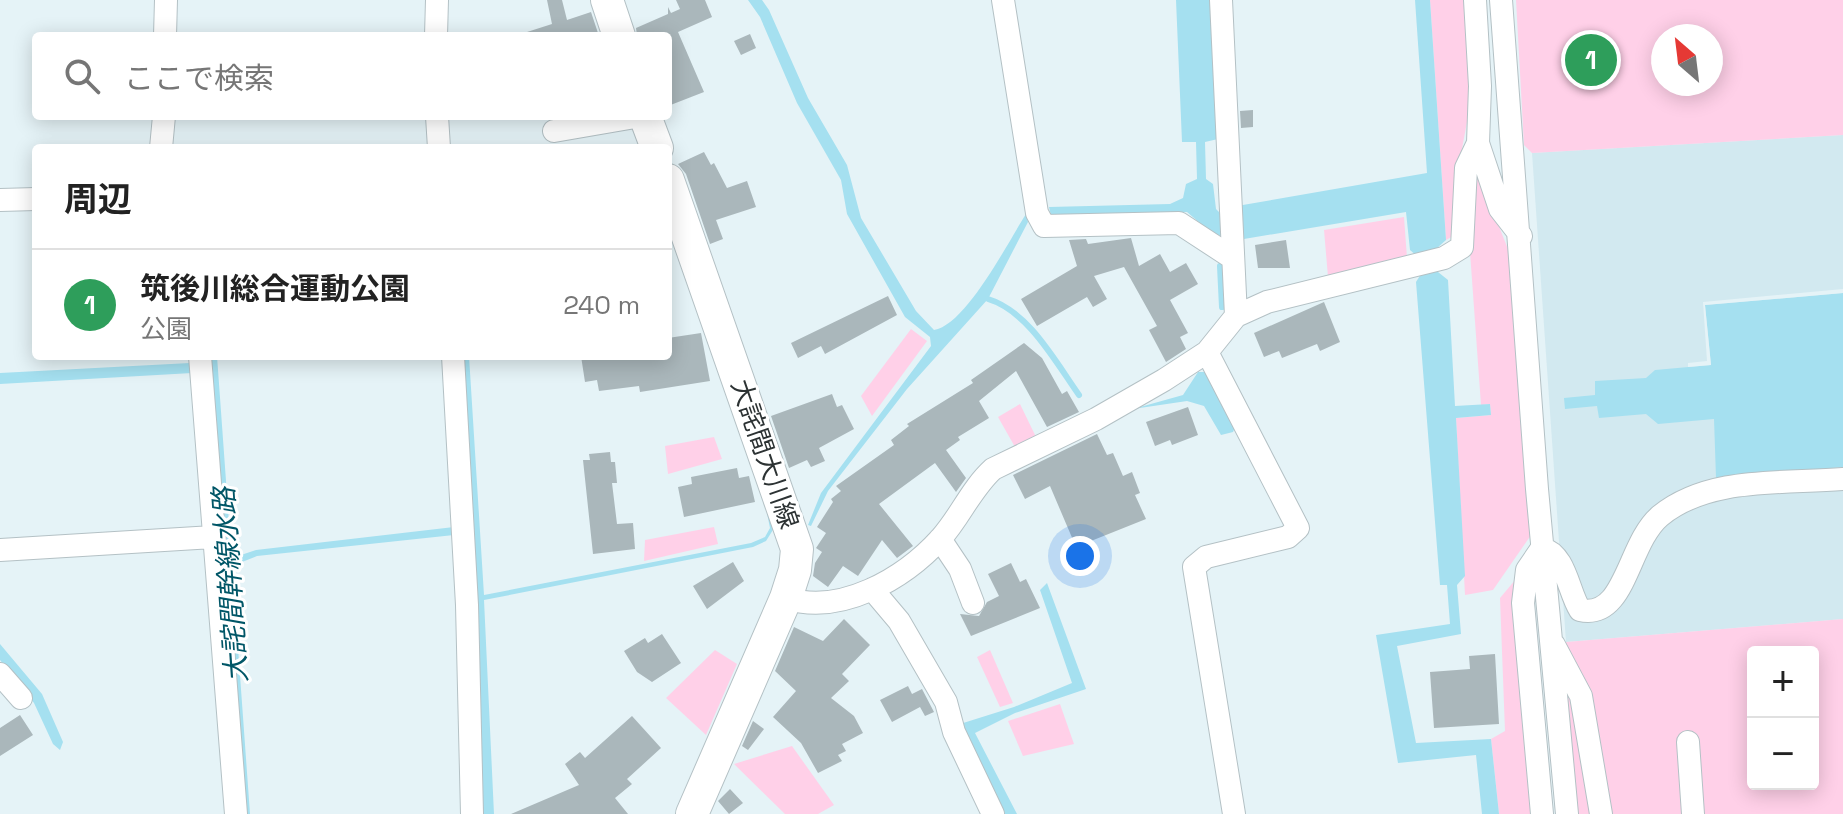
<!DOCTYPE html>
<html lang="ja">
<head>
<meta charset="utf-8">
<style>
	body { margin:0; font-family:"Space Grotesk","Noto Sans JP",sans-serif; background:#f2f2f2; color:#222 }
	.controls { position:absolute; right:24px; bottom:24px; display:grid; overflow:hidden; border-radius:8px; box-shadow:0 4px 20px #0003 }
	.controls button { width:72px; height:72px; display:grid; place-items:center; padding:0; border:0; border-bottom:2px solid #e0e0e0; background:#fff; color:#222; font:40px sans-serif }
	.compass { position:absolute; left:1651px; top:24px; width:72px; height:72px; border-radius:50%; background:#fff; box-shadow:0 4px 20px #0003; rotate:332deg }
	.you { position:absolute; left:1080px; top:556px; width:28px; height:28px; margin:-20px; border:6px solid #fff; border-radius:50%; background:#1a73e8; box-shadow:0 0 0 12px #1a73e833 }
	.badge { display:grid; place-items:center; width:52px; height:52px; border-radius:50%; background:#ea580c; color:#fff; font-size:26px; font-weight:700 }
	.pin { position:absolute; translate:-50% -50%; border:4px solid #fff; box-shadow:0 2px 8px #0006 }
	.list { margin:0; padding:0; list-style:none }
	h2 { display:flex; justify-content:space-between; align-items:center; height:104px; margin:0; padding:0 32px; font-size:34px }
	h2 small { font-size:26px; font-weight:400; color:#767676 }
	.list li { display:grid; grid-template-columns:52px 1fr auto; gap:24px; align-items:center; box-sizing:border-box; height:112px; padding:0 32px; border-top:2px solid #e0e0e0 }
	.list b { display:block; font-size:30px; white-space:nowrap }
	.list p { margin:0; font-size:26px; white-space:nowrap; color:#767676 }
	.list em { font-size:26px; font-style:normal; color:#767676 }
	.icon { flex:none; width:44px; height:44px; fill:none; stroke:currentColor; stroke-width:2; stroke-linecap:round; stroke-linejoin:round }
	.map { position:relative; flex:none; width:1843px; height:814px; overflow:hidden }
	.search { position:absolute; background:#fff; box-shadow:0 4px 20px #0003; left:32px; top:32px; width:640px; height:88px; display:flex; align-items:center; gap:20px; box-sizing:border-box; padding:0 28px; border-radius:8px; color:#767676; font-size:30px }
	.panel { position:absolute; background:#fff; box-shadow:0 4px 20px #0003; left:32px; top:144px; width:640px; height:216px; border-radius:8px }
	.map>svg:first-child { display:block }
	.built { fill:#d2e9f0 }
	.green { fill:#ffd0e8; fill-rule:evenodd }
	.water { fill:#a5e0f0 }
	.pier { fill:#e5f3f7 }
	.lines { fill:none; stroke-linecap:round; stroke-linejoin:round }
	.stream { stroke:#a5e0f0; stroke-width:6 }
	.building { fill:#aab7bb }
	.street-casing { stroke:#b4c1c5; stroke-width:24 }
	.secondary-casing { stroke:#b4c1c5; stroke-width:34 }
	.street { stroke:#fff; stroke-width:22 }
	.secondary { stroke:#fff; stroke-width:32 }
	.labels { text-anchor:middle; stroke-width:6; stroke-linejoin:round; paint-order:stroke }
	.street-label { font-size:26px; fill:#2c3233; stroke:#fff }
	.water-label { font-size:28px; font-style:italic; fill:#005667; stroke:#fff }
</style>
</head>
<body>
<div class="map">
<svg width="1843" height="814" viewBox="0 0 1843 814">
	<rect width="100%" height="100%" fill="#e5f3f7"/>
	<!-- built -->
	<path class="built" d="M1843,135V619L1566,642L1532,153Z"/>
	<!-- green -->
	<path class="green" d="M1430,0H1468L1473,90L1458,170L1457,234L1446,240Z
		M1516,0H1843V135L1532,153L1524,145ZM1663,36H1711V84H1663Z
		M1476,169L1512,259L1531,535L1493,590L1465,595L1456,418L1491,415L1490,404L1481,405L1470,252Z
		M1404,217L1407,258L1328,277L1324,230Z
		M911,329L927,341L872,416L861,396Z
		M1020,404L1036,437L1015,447L998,417Z
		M714,437L722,459L668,474L665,446Z
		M714,527L718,544L644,561L645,540Z
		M1516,579L1512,604L1531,814H1499L1491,739L1505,731L1500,598Z
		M1843,619V814H1578L1568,712L1566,642ZM1753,652H1813V784H1753Z
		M715,650L737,664L706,735L666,698Z
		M990,650L1013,703L1000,707L977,657Z
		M1060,704L1074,744L1023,756L1008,721Z
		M792,746L834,805L818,814H785L734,764Z"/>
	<!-- water -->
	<path class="water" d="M748,0H762L769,10L808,98L847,165L861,218L916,311L934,330C966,325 1008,242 1026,214L1028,222L988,299L907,389L828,491L811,526L808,525L821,493L931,346L930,337L905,317L847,214L841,180L797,103L760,17Z
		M1176,0H1213L1218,139L1205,142L1206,179L1213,184L1216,209L1221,214L1237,206L1427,173L1415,0H1430L1446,240L1436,249L1438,272L1448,280L1455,406L1490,404L1491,415L1456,418L1465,576L1457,585L1461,634L1397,646L1416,743L1491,739L1499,814H1482L1476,755L1398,763L1376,635L1450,624L1447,585H1440L1416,282L1421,274L1418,257L1410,250L1406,212L1238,240V233L1215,236L1187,212L1051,216L1049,207L1170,204L1183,198L1186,184L1197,179L1196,142H1182Z
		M1843,293V467L1716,478L1714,419L1658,424L1646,414L1599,418L1597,406L1565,409L1564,398L1595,395V381L1646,378L1655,370L1711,365L1705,305Z
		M210,356H217L250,814H242Z
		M462,356H469L484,595L751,543L765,537L770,528L767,513H771L776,525L766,541L753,547L484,600L494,814H480Z
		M190,363L192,373L0,384V373Z
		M1198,372H1210L1237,423L1233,432L1221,435L1204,406L1187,401L1133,409L1183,395Z
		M454,527V535L257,556L232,566V558L256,550Z
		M1047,583L1086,689L1015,713L975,733L1017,814H1005L960,724L1014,707L1072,683L1040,590Z
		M0,644L42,694L63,742L60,750L53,744L34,703L0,660Z"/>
	<!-- pier -->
	<path class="pier" d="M1843,289V293L1705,305L1711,365L1688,367V363L1707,361L1703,302Z"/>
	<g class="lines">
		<!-- stream -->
		<path class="stream" d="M1220,266L1222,307
			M988,299C1028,311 1055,361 1079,395"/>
	</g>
	<!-- building -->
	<path class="building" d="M547,0H562L567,20L591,12L599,36H528L527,32L552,24Z
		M676,0H705L712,17L678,32L704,92L668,106V36H637L636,28L668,14V7L671,13L680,9Z
		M750,34L756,48L741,55L734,41Z
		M1253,110V127L1241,128L1240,111Z
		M704,152L711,165L714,163L727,188L747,181L756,207L716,220L723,239L710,244L686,174L678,164Z
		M1131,238L1139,266L1160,254L1170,272L1186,263L1198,284L1170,300L1188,333L1180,337L1186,349L1166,362L1149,330L1157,326L1124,267L1094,276L1107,299L1093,307L1087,297L1037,326L1021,299L1077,266L1069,240L1086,239L1088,244Z
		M1286,240L1290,268H1258L1255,245Z
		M888,296L897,315L825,354L821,346L798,358L791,343Z
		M1324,302L1340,342L1320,351L1317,344L1282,358L1279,351L1264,357L1254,333Z
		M701,333L710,381L640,392L639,386L599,391L597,380L585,382L581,356H668V338Z
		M1024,343L1042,358L1062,394L1067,391L1079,412L1047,427L1016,371L979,401L989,418L958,437L960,440L946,450L966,478L956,492L935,463L879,504L913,546L897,558L882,540L858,576L843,566L828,587L813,576L815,563L822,552L816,548L826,533L817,527L833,502L831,499L841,491L836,486L894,445L891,440L909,426L907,424L973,383L971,380Z
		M832,394L837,407L842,405L854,429L819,448L825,461L811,467L807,460L789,468L771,416Z
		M1188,407L1198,435L1172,445L1170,440L1155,446L1146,422Z
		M1097,434L1107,455L1113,453L1123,476L1132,472L1140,493L1135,495L1146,519L1076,547L1050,486L1025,499L1013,475Z
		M610,452L611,462H615L617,483H612L617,524L633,523L635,549L593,554L583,460H590L589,454Z
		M737,468L739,478L749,476L755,502L684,517L678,487L692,484L691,477Z
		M733,562L744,581L707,609L693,586Z
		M1011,563L1020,582L1026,579L1040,608L971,636L960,614L979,616L987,602L999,596L988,574Z
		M844,619L870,645L842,674L849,681L831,698L854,716L863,733L842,744L846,751L838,755L842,761L818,773L801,743L773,717L796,691L775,671L794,627L823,641Z
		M662,634L681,663L652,682L637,672L624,651L645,638L648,643Z
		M1495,654L1499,724L1434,728L1430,672L1470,669L1469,656Z
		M908,686L912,694L922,689L934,712L925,716L920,707L892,722L880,700Z
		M20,715L33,735L0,756V728Z
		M632,716L661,748L627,779L632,784L615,798L628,814H511L579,785L565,764L580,752L585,758Z
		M753,721L764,729L748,750L742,746Z
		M730,789L743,803L729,814L718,801Z"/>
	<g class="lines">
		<defs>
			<path id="street" d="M1003,0L1037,213L1044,226L1179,223L1231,257
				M1221,0L1236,316
				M1475,0L1480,86L1478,143
				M1501,0L1537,489L1567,814
				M165,36L166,0
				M436,36L437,0
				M437,116L439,148
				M554,131L641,116
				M161,148L164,116
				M0,200L36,199
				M1207,352L1298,528L1288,537L1206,557L1194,567L1234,814
				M200,356L236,814
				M453,356L467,605L472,814
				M940,539L960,569L973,603
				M0,550L213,537
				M872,589L899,621L946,702L954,732L993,814
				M786,598C840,616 904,579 941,538C960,517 971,489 993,469L1096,419L1164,380L1207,352L1236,316L1267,302L1444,258L1462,247L1466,168L1478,143L1500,209L1521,236
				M1554,645L1581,696L1601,814
				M0,674L21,698
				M1688,742L1693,814
				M1542,814L1523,603L1527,570L1542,548C1566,555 1568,591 1580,610C1626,620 1627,544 1660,516C1709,476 1783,484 1843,479"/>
			<path id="secondary" d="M607,0L619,36
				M645,116L657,148
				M668,180L797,549L795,570L786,598L692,814"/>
		</defs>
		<!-- street casing -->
		<use href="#street" class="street-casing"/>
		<!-- secondary casing -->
		<use href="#secondary" class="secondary-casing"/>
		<!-- street -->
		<use href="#street" class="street"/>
		<!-- secondary -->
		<use href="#secondary" class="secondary"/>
	</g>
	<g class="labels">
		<!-- street labels -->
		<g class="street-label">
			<text transform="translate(765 454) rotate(71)" y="9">大詫間大川線</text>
		</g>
		<!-- water labels -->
		<g class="water-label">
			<text transform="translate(230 585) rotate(-94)" y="10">大詫間幹線水路</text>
		</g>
	</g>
</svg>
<div class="controls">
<button>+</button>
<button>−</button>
</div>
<svg class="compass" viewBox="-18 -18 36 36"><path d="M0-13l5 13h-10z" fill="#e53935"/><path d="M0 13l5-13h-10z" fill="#767676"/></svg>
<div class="you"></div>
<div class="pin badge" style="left:1591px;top:60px;background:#2e9e5b">1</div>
<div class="search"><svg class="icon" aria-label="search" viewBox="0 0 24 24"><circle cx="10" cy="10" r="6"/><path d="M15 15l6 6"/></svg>ここで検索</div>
<section class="panel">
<h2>周辺<small></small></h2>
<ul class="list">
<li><span class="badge" style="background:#2e9e5b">1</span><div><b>筑後川総合運動公園</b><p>公園</p></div><em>240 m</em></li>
</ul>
</section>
</div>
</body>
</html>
